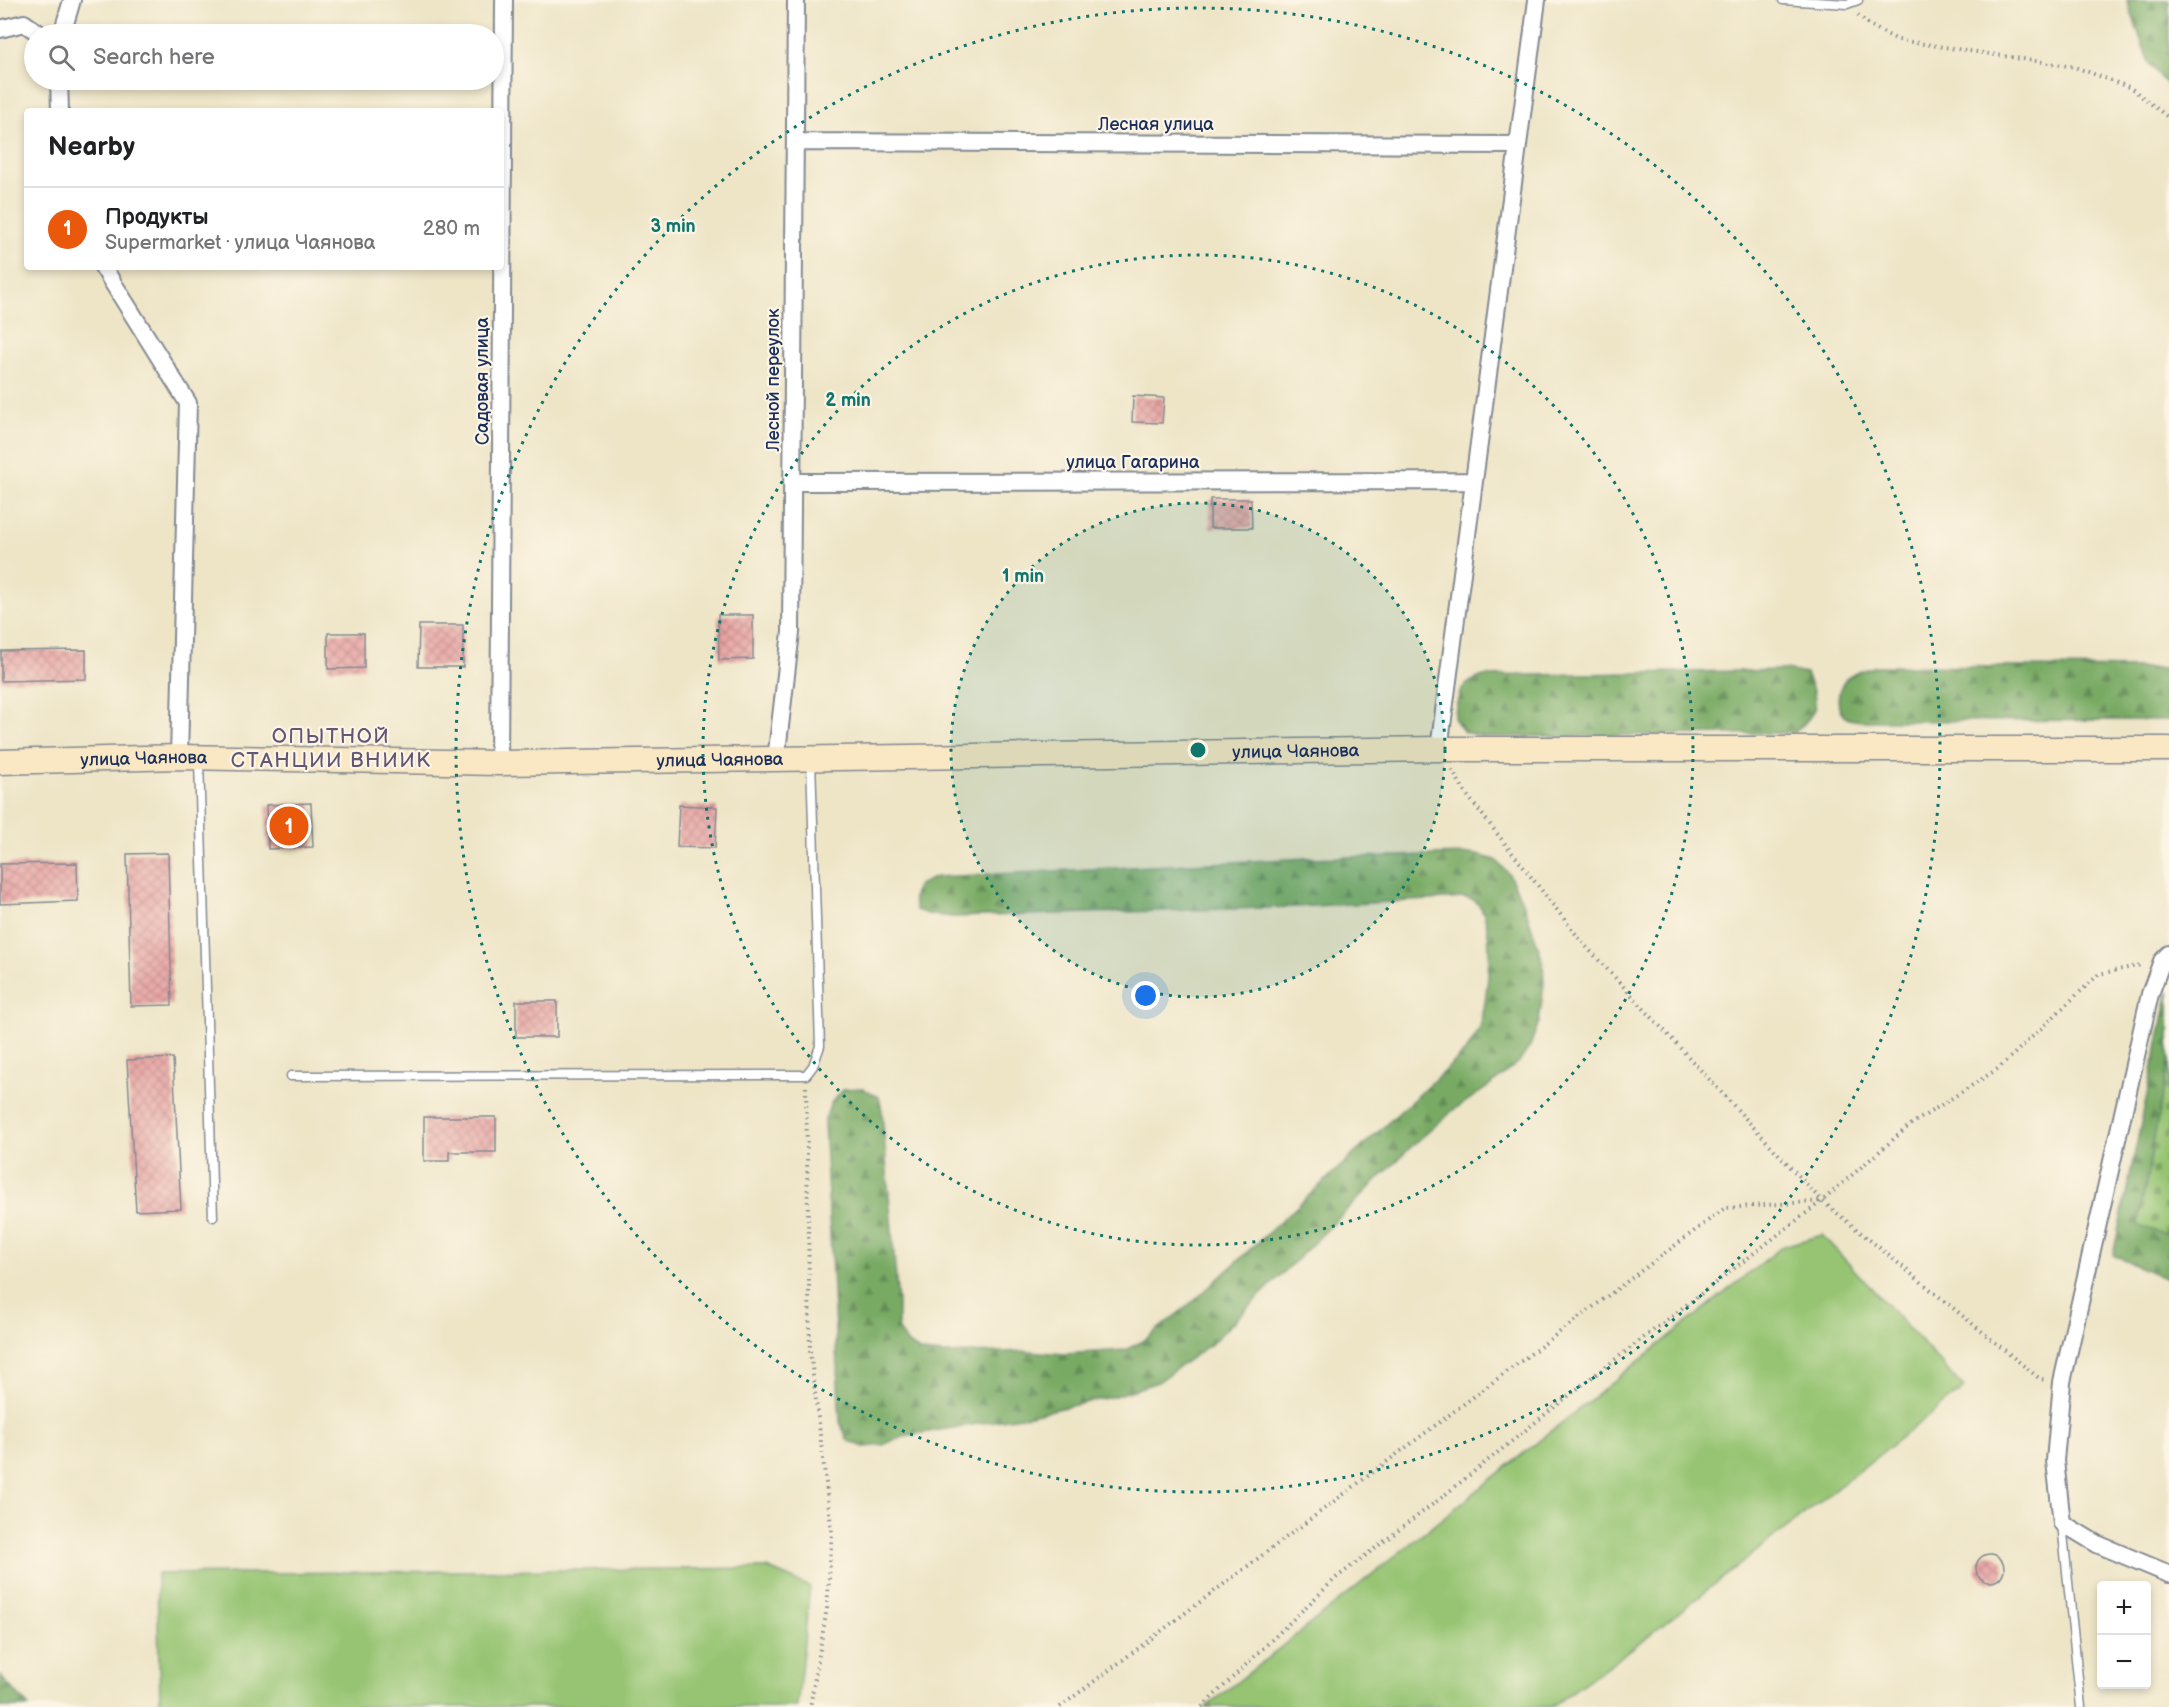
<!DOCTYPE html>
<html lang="en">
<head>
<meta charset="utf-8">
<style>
	body { margin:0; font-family:"Balsamiq Sans",sans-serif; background:#f2f2f2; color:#202124 }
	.controls { position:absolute; right:18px; bottom:18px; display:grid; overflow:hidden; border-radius:6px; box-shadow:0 3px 9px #0003 }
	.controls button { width:54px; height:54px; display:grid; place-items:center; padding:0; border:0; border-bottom:2px solid #e0e0e0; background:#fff; color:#202124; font:30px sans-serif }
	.you { position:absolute; left:1146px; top:996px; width:21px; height:21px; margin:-15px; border:4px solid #fff; border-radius:50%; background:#1a73e8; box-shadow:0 0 0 9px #1a73e833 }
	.badge { display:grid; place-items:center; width:39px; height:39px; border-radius:50%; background:#ea580c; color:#fff; font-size:20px; font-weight:700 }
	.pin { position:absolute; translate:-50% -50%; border:3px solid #fff; box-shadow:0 2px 6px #0006 }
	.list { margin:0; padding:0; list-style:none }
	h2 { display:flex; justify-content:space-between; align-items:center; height:78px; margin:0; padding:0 24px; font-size:26px }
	h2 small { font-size:20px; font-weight:400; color:#757577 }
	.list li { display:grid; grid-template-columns:39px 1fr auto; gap:18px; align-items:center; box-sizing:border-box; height:84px; padding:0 24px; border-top:2px solid #e0e0e0 }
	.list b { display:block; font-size:22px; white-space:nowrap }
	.list p { margin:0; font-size:20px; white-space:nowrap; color:#757577 }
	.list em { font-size:20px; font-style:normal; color:#757577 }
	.icon { flex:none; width:33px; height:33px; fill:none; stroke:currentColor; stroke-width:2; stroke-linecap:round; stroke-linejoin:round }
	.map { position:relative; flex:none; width:2169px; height:1707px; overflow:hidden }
	.search { position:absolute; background:#fff; box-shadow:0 3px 9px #0003; left:24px; top:24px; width:480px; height:66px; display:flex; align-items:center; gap:15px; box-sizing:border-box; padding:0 21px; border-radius:33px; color:#757577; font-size:22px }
	.panel { position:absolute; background:#fff; box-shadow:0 3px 9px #0003; left:24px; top:108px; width:480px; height:162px; border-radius:6px }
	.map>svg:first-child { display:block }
	.forest { fill:url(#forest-firs); stroke:#4a6c61; stroke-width:1.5 }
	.cemetery { fill:url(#cemetery-stones); stroke:#587a68; stroke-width:1.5 }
	.garden { fill:#96c472; stroke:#587a68; stroke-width:1.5 }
	.building { fill:url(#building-cross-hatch) }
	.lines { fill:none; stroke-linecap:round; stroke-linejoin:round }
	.lane-casing { stroke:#848a92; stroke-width:11 }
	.street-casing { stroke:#848a92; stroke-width:20 }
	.secondary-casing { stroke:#848a92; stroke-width:27 }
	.path { stroke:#848a92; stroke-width:4; stroke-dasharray:1.5 4.5; stroke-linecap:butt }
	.lane { stroke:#fff; stroke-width:8 }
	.street { stroke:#fff; stroke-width:16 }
	.secondary { stroke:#fae7c3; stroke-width:24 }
	.ring { fill:none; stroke:#0f766e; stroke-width:3; stroke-dasharray:3 6 }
	.labels { text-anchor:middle; stroke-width:4.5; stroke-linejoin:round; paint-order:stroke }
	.street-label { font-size:18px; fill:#1b2f5e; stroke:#fcf5e5 }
	.quarter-label { font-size:21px; letter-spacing:1.5px; fill:#635775; stroke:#fcf5e5 }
	.centre { fill:#0f766e; stroke:#fcf5e5; stroke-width:3 }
	.ring-label { font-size:18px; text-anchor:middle; font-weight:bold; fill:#0f766e; stroke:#fcf5e5; stroke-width:4.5; stroke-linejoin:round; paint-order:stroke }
</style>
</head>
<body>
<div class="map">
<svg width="2169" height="1707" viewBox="0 0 2169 1707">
	<defs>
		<pattern id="forest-firs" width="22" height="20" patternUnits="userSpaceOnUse" patternTransform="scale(1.5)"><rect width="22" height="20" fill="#78aa64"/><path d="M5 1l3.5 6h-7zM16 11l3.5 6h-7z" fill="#628b56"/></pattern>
		<pattern id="cemetery-stones" width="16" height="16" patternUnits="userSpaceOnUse" patternTransform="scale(1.5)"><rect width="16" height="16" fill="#96c472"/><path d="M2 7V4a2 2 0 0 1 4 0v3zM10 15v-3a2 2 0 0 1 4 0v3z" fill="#7aa061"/></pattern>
		<pattern id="building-cross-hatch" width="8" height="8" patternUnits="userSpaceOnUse" patternTransform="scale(1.5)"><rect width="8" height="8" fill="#e8a2a1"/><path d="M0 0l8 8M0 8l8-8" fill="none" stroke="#bb8486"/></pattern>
	</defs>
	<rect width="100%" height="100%" fill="#fcf5e5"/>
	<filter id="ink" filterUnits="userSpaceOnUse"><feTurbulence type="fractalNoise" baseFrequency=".0167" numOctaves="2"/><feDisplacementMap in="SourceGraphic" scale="12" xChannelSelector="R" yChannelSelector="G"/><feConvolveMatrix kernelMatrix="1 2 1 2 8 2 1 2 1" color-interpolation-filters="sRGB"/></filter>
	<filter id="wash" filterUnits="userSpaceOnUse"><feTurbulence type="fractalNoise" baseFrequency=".008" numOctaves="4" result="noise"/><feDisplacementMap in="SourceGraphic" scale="24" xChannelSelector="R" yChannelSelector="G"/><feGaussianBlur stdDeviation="1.35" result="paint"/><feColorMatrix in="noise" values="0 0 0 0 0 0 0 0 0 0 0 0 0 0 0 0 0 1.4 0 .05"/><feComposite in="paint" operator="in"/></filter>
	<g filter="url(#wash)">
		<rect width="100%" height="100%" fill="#eee5c7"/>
		<!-- forest -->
		<path class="forest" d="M2127,0H2169V87L2149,63Z
			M1877,666L2169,668V720L1861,721C1857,720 1851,720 1847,718C1834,711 1837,689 1846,679C1853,672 1868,669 1877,666Z
			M1787,670L1806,674C1820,704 1819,711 1794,733L1485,737L1464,732L1454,718C1459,693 1458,684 1484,676Z
			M1473,854L1496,860L1509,874L1524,905L1543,961L1544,984L1539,1022L1530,1046L1520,1061L1491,1085L1451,1112L1411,1147L1211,1344L1158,1382L1115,1396L1026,1416L903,1436L883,1445L864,1447L848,1441L840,1422L824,1122L831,1103L844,1089L862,1088L879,1097L882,1111L898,1303V1328L907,1343L921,1352L945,1354L1028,1351L1065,1354L1125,1350L1143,1341L1195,1300L1466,1051C1471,1043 1477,1035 1480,1027C1487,1002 1498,918 1475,901C1473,899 1469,899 1466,898L1295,907L952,917L928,914L916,910L913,898L918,885L936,877L1307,858Z
			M2169,991V1280L2113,1255Z
			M0,1676L29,1706V1707H0Z"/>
		<!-- cemetery -->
		<path class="cemetery" d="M2169,1058V1235L2138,1226Z"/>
		<!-- garden -->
		<path class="garden" d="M1822,1235L1964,1388L1645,1639L1551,1707H1206L1783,1246Z
			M767,1568L810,1587L797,1707H160L157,1574Z"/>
		<g id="blocks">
			<!-- building -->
			<path class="building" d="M1133,396L1164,398L1162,423L1132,422Z
				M1210,499H1251L1252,528H1210Z
				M718,615H753V659L719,660Z
				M419,625H463V667H418Z
				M328,633H364V668L328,669Z
				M86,650V679L1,681V651Z
				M311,803L313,847L268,849L266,805Z
				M679,805L717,807L715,848L677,847Z
				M168,853L172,1005L131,1006L127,854Z
				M77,863L78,901L0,904V864Z
				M516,1001H557V1037H516Z
				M173,1058L181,1209L136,1211L127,1060Z
				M424,1117H496V1152H449V1161H424Z
				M1976 1568a14 14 0 1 1 28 0a14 14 0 1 1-28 0Z"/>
		</g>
	</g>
	<g filter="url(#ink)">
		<use href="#blocks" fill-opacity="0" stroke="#848a92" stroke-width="1.5"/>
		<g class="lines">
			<defs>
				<path id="lane" d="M1783,0L1847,4L1858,0
					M199,761L213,1217
					M291,1076L806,1075L813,1066L820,1046L811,760
					M2062,1524L2081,1707"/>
				<path id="street" d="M0,29L24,23L40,34
					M62,34L72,0
					M59,80L60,111
					M795,142L1518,145
					M103,267L188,403L179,757
					M792,482L1473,481
					M1439,749L1537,0
					M776,760L791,632L796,0
					M499,763L504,0
					M2169,954L2162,961L2150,994L2062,1382L2055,1461L2062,1523L2097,1544L2169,1574"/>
				<g id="secondary">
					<path id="s1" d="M0,762L179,757L499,763L1439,749H2169"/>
				</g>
			</defs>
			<!-- lane casing -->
			<use href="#lane" class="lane-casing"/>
			<!-- street casing -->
			<use href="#street" class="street-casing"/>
			<!-- secondary casing -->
			<use href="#secondary" class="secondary-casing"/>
			<!-- path -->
			<path class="path" d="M1858,15L1869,25L1898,40L2075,67L2131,88L2169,118
				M1452,770L1467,795L1582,942L1822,1201
				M806,1087L810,1351L832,1533L827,1608L810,1707
				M1060,1707L1725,1208L1822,1201L2040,1379L2046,1380
				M1202,1707L1336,1578L1437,1501L1582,1385L1822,1201L1910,1125L1999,1068L2099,974L2141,965"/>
			<!-- lane -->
			<use href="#lane" class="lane"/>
			<!-- street -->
			<use href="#street" class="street"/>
			<!-- secondary -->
			<use href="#secondary" class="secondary"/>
		</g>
	</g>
	<!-- distance rings -->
	<circle cx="1198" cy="750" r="247" fill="#0f766e" fill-opacity=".12"/>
	<g class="ring">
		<circle cx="1198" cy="750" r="247"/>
		<circle cx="1198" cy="750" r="495"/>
		<circle cx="1198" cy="750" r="742"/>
	</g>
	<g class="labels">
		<!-- street labels -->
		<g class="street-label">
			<text x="1156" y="130">Лесная улица</text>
			<text transform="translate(773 380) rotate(-90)" y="6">Лесной переулок</text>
			<text transform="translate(482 381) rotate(-90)" y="6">Садовая улица</text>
			<text x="1133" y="468">улица Гагарина</text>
			<text dy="6" stroke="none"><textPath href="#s1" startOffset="1296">улица Чаянова</textPath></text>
			<text dy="6" stroke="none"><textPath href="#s1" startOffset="144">улица Чаянова</textPath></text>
			<text dy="6" stroke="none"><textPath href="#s1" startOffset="720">улица Чаянова</textPath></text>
		</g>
		<!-- quarter labels -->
		<g class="quarter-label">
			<text x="331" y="743">ОПЫТНОЙ<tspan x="331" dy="24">СТАНЦИИ ВНИИК</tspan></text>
		</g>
	</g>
	<circle cx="1198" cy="750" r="9" class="centre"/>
	<g class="ring-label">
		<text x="673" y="232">3 min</text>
		<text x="848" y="406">2 min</text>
		<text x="1023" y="582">1 min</text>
	</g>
</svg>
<div class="controls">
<button>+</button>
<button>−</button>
</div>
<div class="you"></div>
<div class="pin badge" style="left:289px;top:826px">1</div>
<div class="search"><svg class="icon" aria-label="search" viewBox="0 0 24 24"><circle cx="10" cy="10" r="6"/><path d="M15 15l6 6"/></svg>Search here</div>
<section class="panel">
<h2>Nearby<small></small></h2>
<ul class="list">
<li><span class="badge">1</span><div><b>Продукты</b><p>Supermarket · улица Чаянова</p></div><em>280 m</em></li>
</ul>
</section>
</div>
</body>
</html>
